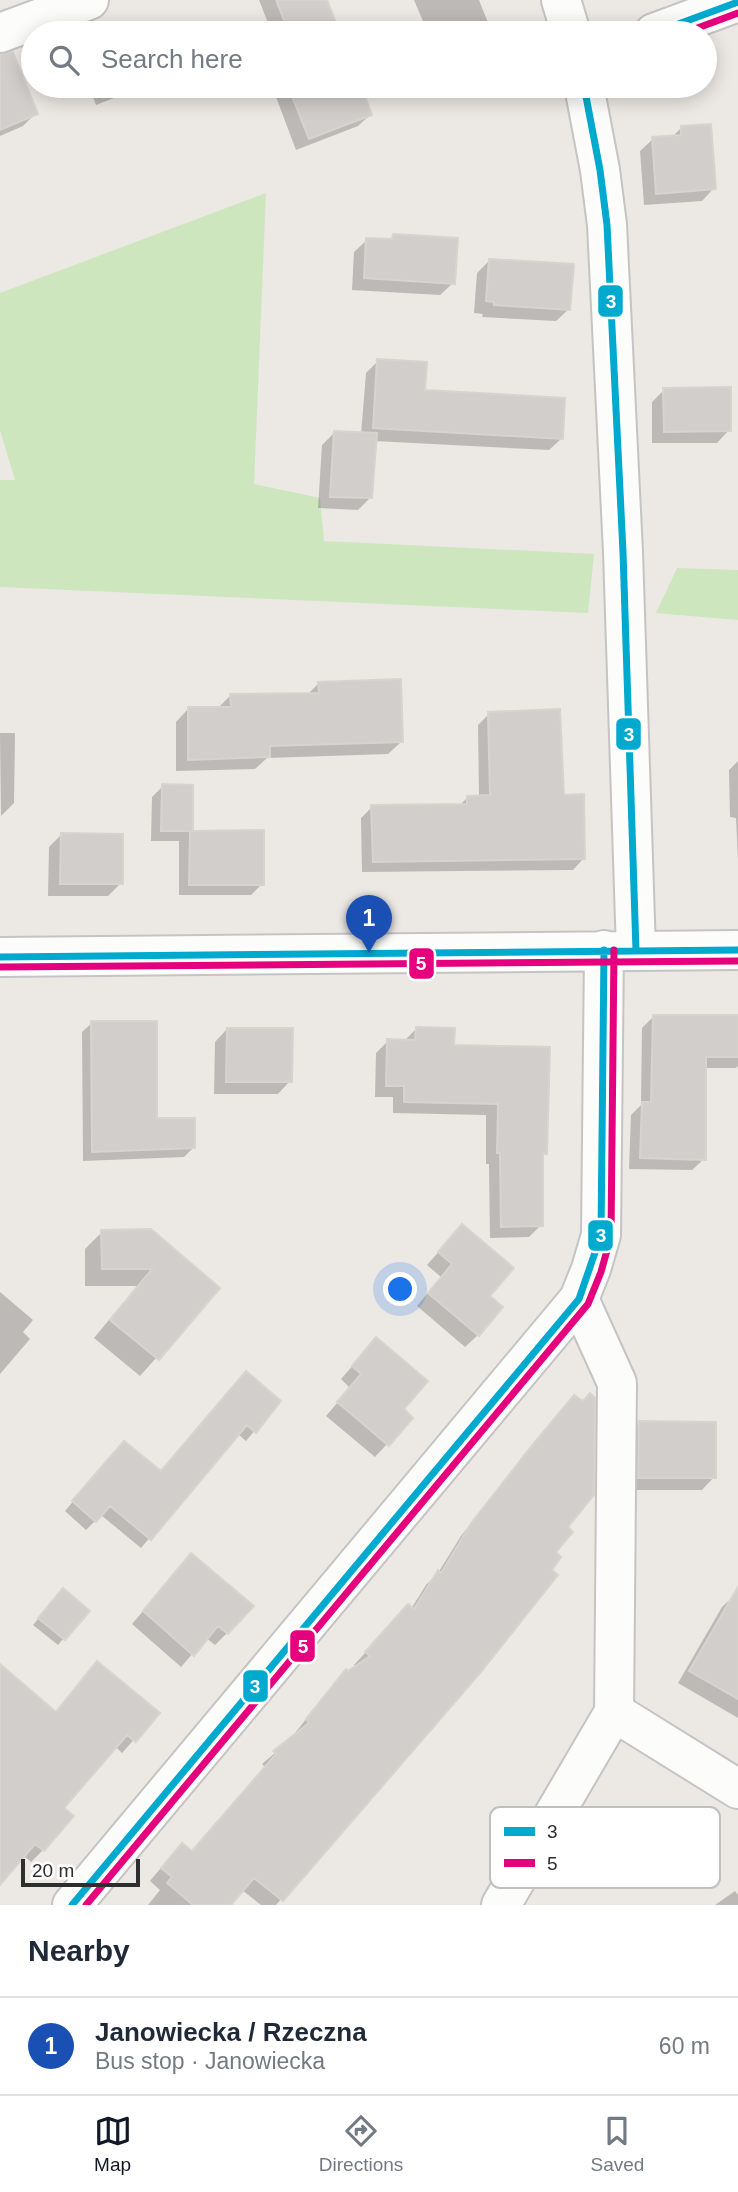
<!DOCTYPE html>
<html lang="en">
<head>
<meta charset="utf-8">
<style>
	body { margin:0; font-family:Arial,sans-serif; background:#f6f6f7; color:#1f2937 }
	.scale { position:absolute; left:21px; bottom:18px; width:119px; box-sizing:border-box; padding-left:7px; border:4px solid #2e2e2e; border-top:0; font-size:19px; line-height:24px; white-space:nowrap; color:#2e2e2e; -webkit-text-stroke:5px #fff; paint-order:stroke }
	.you { position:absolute; left:401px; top:1290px; width:24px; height:24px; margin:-18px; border:5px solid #fff; border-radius:50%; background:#1a73e8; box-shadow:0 0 0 10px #1a73e833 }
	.badge { display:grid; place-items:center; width:46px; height:46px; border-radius:50%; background:#111827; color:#fff; font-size:23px; font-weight:700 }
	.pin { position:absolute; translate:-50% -58px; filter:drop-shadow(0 2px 4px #0008) }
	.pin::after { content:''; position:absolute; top:37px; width:24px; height:21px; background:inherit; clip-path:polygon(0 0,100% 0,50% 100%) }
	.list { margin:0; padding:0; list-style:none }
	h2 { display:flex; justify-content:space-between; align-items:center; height:91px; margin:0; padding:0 28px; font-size:30px }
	h2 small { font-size:23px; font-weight:400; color:#747a83 }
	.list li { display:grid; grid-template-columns:46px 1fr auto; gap:21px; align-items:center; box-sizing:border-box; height:98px; padding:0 28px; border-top:2px solid #e0e1e3 }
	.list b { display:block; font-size:26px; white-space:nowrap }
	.list p { margin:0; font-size:23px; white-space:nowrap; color:#747a83 }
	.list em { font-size:23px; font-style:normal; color:#747a83 }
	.icon { flex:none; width:38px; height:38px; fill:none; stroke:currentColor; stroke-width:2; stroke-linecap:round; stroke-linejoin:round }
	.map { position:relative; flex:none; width:738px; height:1905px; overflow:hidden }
	.search { position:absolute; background:#fff; box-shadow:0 4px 18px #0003; left:21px; right:21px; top:21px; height:77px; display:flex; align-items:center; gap:18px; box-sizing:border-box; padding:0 24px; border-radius:38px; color:#747a83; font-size:26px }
	.sheet { height:189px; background:#fff }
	nav { display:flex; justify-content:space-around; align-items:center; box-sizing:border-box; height:98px; border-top:2px solid #e0e1e3; background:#fff; font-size:19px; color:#747a83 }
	nav a { display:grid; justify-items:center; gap:4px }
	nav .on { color:#111827 }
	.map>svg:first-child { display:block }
	.green { fill:#cee6be }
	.shadow { fill:#0003 }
	.building { fill:#d1cecb; stroke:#d7d4d0; stroke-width:2 }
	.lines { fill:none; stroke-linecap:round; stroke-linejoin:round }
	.minor-casing { stroke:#c5c4c5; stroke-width:42 }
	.minor { stroke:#fcfcfb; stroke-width:38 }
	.bus-1-casing { stroke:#fff; stroke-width:12 }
	.bus-2-casing { stroke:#fff; stroke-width:12 }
	.bus-1 { stroke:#00a9ce; stroke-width:7 }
	.bus-2 { stroke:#e5007d; stroke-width:7 }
	.key { fill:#fff; stroke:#c0c0c0; stroke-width:2 }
	.key-label { font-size:19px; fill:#2e2e2e }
	.line-badge { stroke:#fff; stroke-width:2.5 }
	.badge-label { font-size:19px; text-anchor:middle; font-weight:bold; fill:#fff }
</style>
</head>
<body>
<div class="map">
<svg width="738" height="1905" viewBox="0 0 738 1905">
	<rect width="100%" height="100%" fill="#ece8e4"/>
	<!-- green -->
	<path class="green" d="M266,193L254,484L320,498L324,541L594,554L588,613L0,587V480H15L0,430V293Z
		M677,568L738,570V620L656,613Z"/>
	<!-- shadow -->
	<path class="shadow" d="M259,0H326L339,33H272Z
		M414,0H479L492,33H428Z
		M144,28L146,33H131Z
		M0,77L35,114L23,126L0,136Z
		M89,86H145L96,105Z
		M287,86H360L371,114L358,126L296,150L276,97Z
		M430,86H453L433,93Z
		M470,86H483L471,90Z
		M681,128L714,188L702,201L644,205L640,151L653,139L672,137Z
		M393,236L453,283L440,295L352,290L354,252L367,240L389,241Z
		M489,261L569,309L556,321L482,317L483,314L474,313L477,273Z
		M378,361L424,391L562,438L549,450L374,441L371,497L358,510L318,508L322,445L334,433L361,434L366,373Z
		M664,390L729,430L717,443H652V402Z
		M319,683L401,742L388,754L267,758L255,769L176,771V722L188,709L218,708L231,695H307Z
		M489,714L563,796L584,858L573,870L362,872L361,818L372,807L459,806L467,798L479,797L478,725Z
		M0,733H15L14,803L1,816Z
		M738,761V860L736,818L730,817L729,770Z
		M163,786L191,832L262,884L251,895H179V841H151L152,797Z
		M61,835L121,883L108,896H48L49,847Z
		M654,1016L738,1017V1066L736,1068H704V1159L692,1170L629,1169L631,1115L641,1105L642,1028Z
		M92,1023L155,1119L193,1148L184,1157L83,1161L82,1032Z
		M227,1029L290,1081L278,1094H214L215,1042Z
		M416,1029L453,1047L546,1153L542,1157L541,1225L529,1237L490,1238L489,1164H486V1115L393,1113V1097H375L376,1053L388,1041H404Z
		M102,1232L218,1289L140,1376L94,1338L137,1286H85V1249Z
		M450,1239L487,1296L478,1335L465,1347L417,1306L441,1277L427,1265Z
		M0,1292L33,1320L23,1332L30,1339L0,1374Z
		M376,1339L402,1410L411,1418L375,1457L326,1416L350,1388L341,1379Z
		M279,1401L246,1441L238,1434L141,1548L101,1515L86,1530L65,1511L115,1452L160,1473Z
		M562,1409L565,1527L353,1815L276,1905H261L242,1890L229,1905H148L160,1890L150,1881L170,1857L191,1852L265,1767L262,1764L297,1734L295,1733L334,1684L357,1667L354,1665L396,1619L411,1609L426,1585L438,1573L461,1536Z
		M639,1423L714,1477L702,1490H626L627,1436Z
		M191,1555L227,1633L215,1645L206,1638L181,1667L132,1624Z
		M735,1595L738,1597V1718L678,1683L722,1607Z
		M57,1596L87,1611L58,1645L33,1625Z
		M0,1669L55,1713L86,1675L157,1714L122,1753L115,1746L62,1809L43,1850L31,1862L23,1855L0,1882Z
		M735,1891L738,1895V1905H715Z"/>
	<!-- building -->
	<path class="building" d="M276,0H327L340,33H289Z
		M13,52L38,114L0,130V54Z
		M288,86H361L372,115L309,139Z
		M711,124L716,189L656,194L652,137L681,135V126Z
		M393,234L458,238L455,284L364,278L366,238L392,239Z
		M489,259L574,264L570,310L494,305V302L486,301Z
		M377,359L427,362L425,390L565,398L563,439L373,428Z
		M731,387V431L664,432L663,388Z
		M334,431L377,433L372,498L330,497Z
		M401,679L403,742L270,746V757L188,760V707H231L230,694L319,693L318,682Z
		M560,709L564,795L584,794L585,859L373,862L371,805L467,804V796L490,795L488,712Z
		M162,784L193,785V831L264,830V885H189L190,831H161Z
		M61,833L123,834V884H60Z
		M653,1015H738V1057H706V1160L640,1158L642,1102H651Z
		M91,1021H157V1118H195V1148L92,1152Z
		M416,1027L455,1028L454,1045L550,1047L547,1154H543V1226L501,1227L500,1153H497L498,1104L404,1102V1086H386L387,1039L415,1040Z
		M227,1028H293L292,1082H226Z
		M462,1224L514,1268L490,1296L503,1307L479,1336L428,1293L452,1264L438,1252Z
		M151,1229L220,1288L159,1360L110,1320L152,1269H102L101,1230Z
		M376,1337L428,1381L404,1409L413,1418L389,1446L337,1402L361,1374L352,1366Z
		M246,1371L281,1401L256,1433L247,1425L151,1540L110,1506L96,1522L72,1501L124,1441L161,1471Z
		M590,1393L595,1398L594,1495L568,1527L573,1532L556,1552L561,1557L552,1570L558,1575L480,1673L283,1901L254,1878L231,1905H193L167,1883L172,1877L161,1868L182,1843L192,1851L276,1754L273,1751L309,1723L306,1719L346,1669L348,1671L370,1656L365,1652L408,1604L414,1609L438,1570L441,1573L472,1522L530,1448L574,1395L583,1401Z
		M639,1421L716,1422V1478H638Z
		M191,1553L254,1606L228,1634L218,1626L194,1656L143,1611Z
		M738,1587V1699L689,1671Z
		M63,1588L90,1611L65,1640L38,1618Z
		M97,1661L160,1713L136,1742L127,1735L64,1808L74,1816L44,1851L35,1844L0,1885V1664L56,1712Z"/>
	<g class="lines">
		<defs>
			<path id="minor" d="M561,0L571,33
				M0,33L89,0
				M654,33L738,2
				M584,86L600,170L607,225L623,552L636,951
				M0,957L738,950
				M614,1712L738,1789
				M72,1905L579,1299L591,1269L601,1235L604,950
				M501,1905L614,1712L617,1383L579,1299"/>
		</defs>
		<!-- minor casing -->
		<use href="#minor" class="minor-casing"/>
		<!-- minor -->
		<use href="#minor" class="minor"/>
		<defs>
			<path id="bus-1" d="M654,33L738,2
				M584,86L600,170L607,225L623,552L636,951
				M0,957L738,950
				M72,1905L579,1299L601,1235L604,950"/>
			<path id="bus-2" d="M684,33L738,13
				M0,967L738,961
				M86,1905L588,1304L601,1272L611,1236L614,950"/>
		</defs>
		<!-- bus-1 casing -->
		<use href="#bus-1" class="bus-1-casing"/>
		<!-- bus-2 casing -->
		<use href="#bus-2" class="bus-2-casing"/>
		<!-- bus-1 -->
		<use href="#bus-1" class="bus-1"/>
		<!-- bus-2 -->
		<use href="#bus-2" class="bus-2"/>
	</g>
	<!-- legend -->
	<rect x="490" y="1807" width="230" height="81" rx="10" class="key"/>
	<rect x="504" y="1827" width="31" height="9" fill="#00a9ce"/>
	<rect x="504" y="1859" width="31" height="8" fill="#e5007d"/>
	<g class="key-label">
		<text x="547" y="1838">3</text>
		<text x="547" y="1870">5</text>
	</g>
	<g class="line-badge">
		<rect x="597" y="284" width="27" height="34" rx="7" fill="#00a9ce"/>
		<rect x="615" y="717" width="27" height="34" rx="7" fill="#00a9ce"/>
		<rect x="408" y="947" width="27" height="33" rx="7" fill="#e5007d"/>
		<rect x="587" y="1219" width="27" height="33" rx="7" fill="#00a9ce"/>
		<rect x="289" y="1629" width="27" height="34" rx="7" fill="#e5007d"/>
		<rect x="242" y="1669" width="27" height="34" rx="7" fill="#00a9ce"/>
	</g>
	<g class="badge-label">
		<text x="611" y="308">3</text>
		<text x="629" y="741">3</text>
		<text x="421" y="970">5</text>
		<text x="601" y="1242">3</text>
		<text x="303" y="1653">5</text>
		<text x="255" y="1693">3</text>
	</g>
</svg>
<div class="scale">20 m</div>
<div class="you"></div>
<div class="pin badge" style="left:369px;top:953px;background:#1a4fb4">1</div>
<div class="search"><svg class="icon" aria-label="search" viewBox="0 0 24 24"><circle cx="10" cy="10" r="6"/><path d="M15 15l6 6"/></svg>Search here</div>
</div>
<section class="sheet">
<h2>Nearby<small></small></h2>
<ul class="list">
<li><span class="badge" style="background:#1a4fb4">1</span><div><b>Janowiecka / Rzeczna</b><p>Bus stop · Janowiecka</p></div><em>60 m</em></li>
</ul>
</section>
<nav>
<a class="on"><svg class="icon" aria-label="map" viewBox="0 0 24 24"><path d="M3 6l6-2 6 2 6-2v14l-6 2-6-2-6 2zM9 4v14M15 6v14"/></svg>Map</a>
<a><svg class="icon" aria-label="directions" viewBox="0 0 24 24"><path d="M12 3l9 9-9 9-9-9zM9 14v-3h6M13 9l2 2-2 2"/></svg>Directions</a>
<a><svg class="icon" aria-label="saved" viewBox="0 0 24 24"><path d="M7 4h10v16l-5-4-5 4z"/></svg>Saved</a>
</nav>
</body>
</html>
